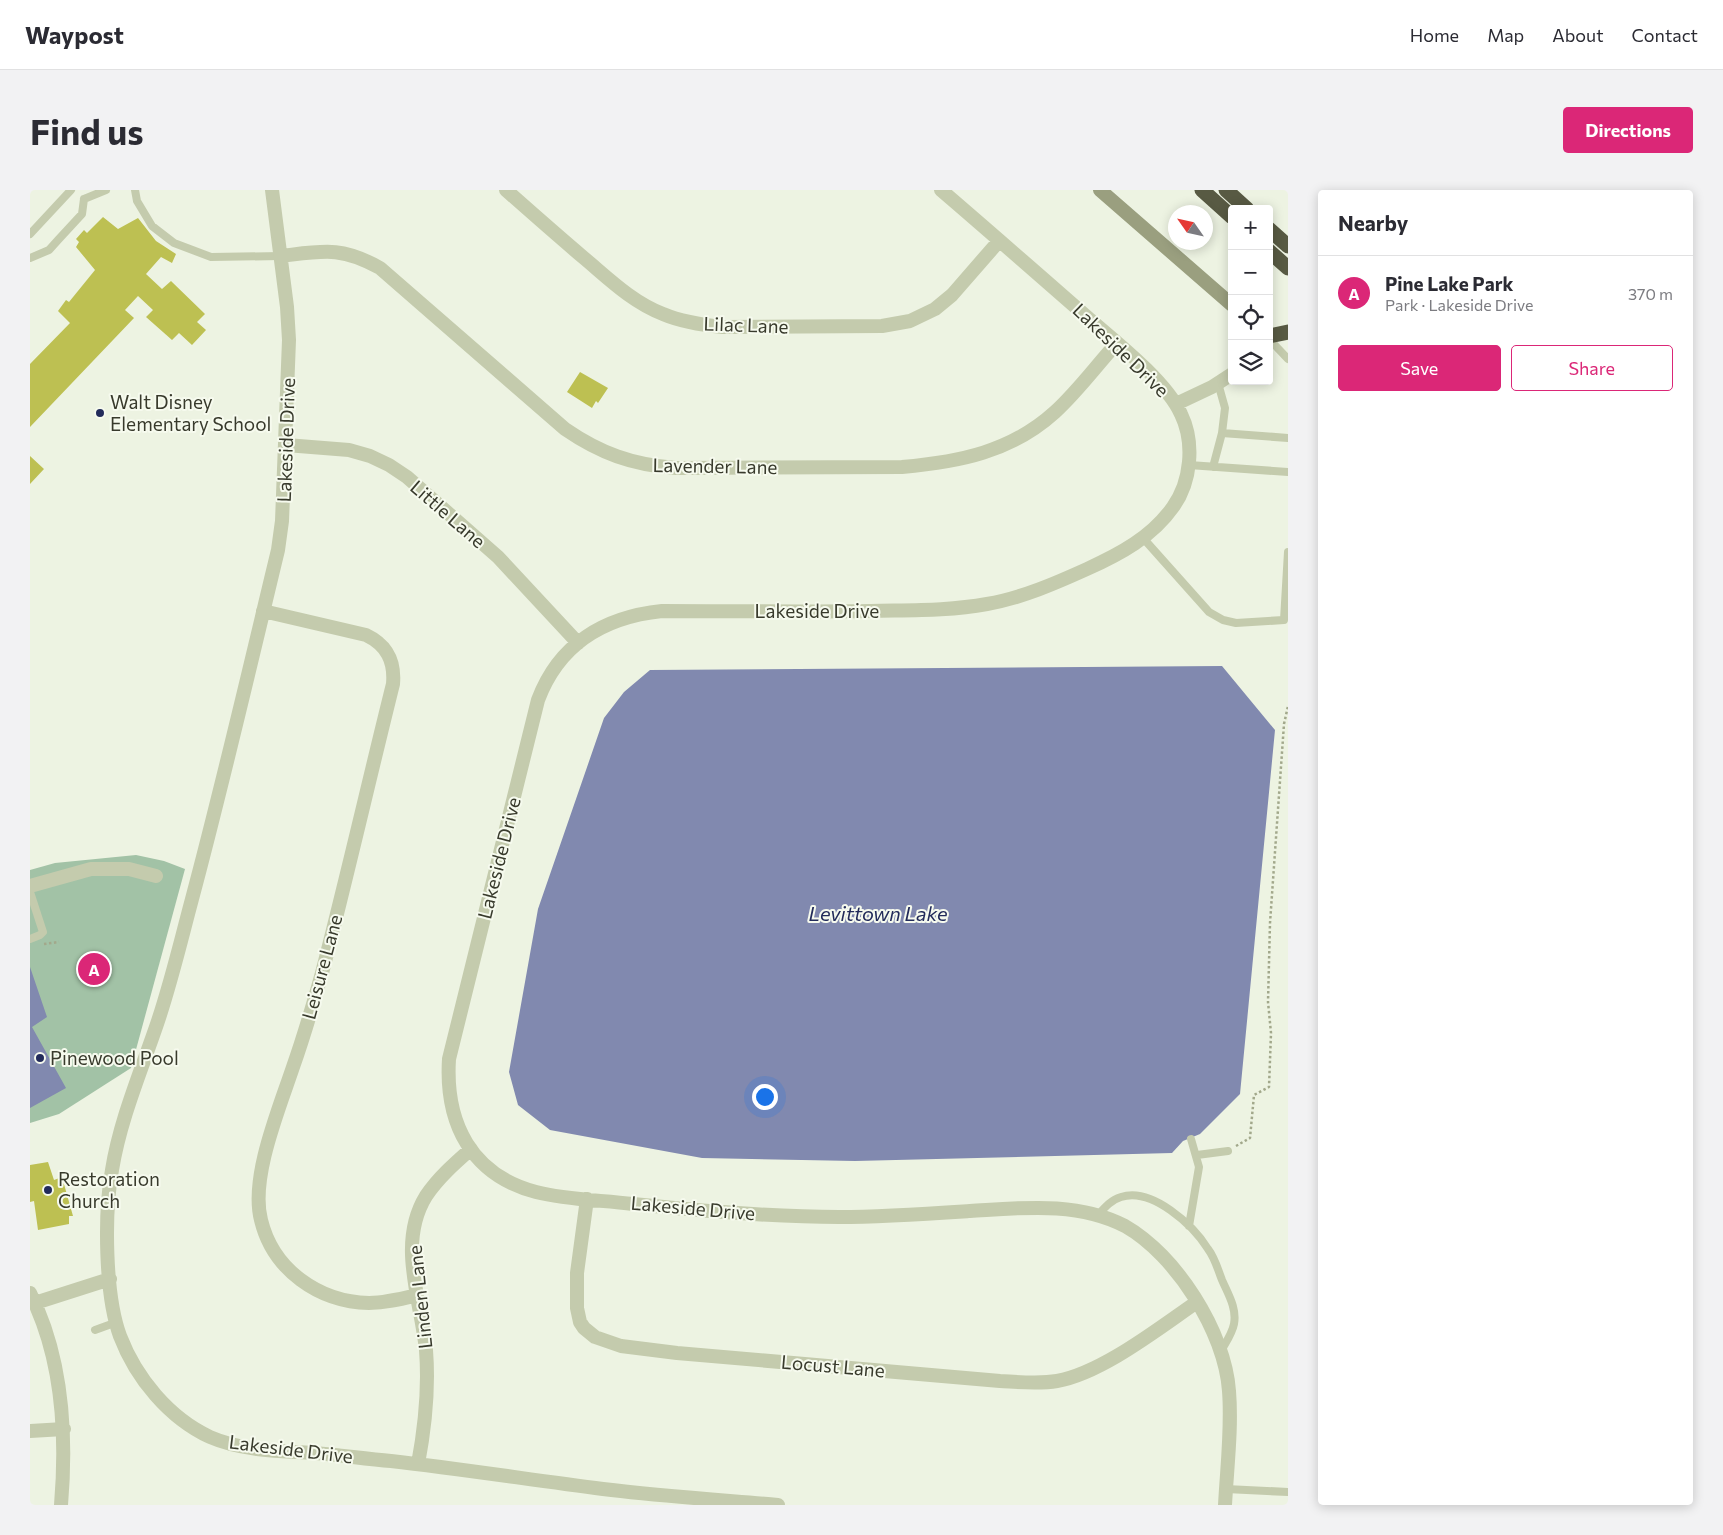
<!DOCTYPE html>
<html lang="en">
<head>
<meta charset="utf-8">
<style>
	body { margin:0; font-family:Commissioner,sans-serif; background:#f2f2f3; color:#2b2b33 }
	.controls { position:absolute; right:15px; top:15px; display:grid; overflow:hidden; border-radius:5px; box-shadow:0 2px 12px #0003 }
	.controls button { width:45px; height:45px; display:grid; place-items:center; padding:0; border:0; border-bottom:1px solid #e1e1e2; background:#fff; color:#2b2b33; font:25px sans-serif }
	.compass { position:absolute; left:1138px; top:15px; width:45px; height:45px; border-radius:50%; background:#fff; box-shadow:0 2px 12px #0003; rotate:304deg }
	.you { position:absolute; left:734px; top:906px; width:18px; height:18px; margin:-12px; border:4px solid #fff; border-radius:50%; background:#1a73e8; box-shadow:0 0 0 8px #1a73e833 }
	.badge { display:grid; place-items:center; width:32px; height:32px; border-radius:50%; background:#db2777; color:#fff; font-size:16px; font-weight:700 }
	.pin { position:absolute; translate:-50% -50%; border:2px solid #fff; box-shadow:0 1px 5px #0006 }
	.list { margin:0; padding:0; list-style:none }
	h2 { display:flex; justify-content:space-between; align-items:center; height:65px; margin:0; padding:0 20px; font-size:21px }
	h2 small { font-size:16px; font-weight:400; color:#7c7c81 }
	.list li { display:grid; grid-template-columns:32px 1fr auto; gap:15px; align-items:center; box-sizing:border-box; height:75px; padding:0 20px; border-top:1px solid #e1e1e2 }
	.list b { display:block; font-size:19px; white-space:nowrap }
	.list p { margin:0; font-size:16px; white-space:nowrap; color:#7c7c81 }
	.list em { font-size:16px; font-style:normal; color:#7c7c81 }
	.actions { display:flex; gap:10px; padding:15px 20px }
	.actions a { flex:1; padding:11px 0; border:1px solid #db2777; border-radius:5px; text-align:center; font-size:18px; color:#db2777 }
	.actions .main { background:#db2777; color:#fff }
	.icon { flex:none; width:28px; height:28px; fill:none; stroke:currentColor; stroke-width:2; stroke-linecap:round; stroke-linejoin:round }
	.map { position:relative; flex:none; width:1258px; height:1315px; overflow:hidden; border-radius:5px }
	header { display:flex; align-items:center; gap:30px; box-sizing:border-box; height:70px; padding:0 25px; background:#fff; border-bottom:1px solid #e1e1e2 }
	header strong { font-size:24px }
	nav { display:flex; gap:28px; margin-inline-start:auto; font-size:18px }
	.intro { display:flex; align-items:center; justify-content:space-between; box-sizing:border-box; height:120px; padding:0 30px }
	h1 { margin:0; font-size:35px }
	.button { padding:12px 22px; border-radius:5px; background:#db2777; color:#fff; font-size:18px; font-weight:700 }
	main { display:flex; gap:30px; padding:0 30px }
	aside { flex:1; background:#fff; border-radius:5px; box-shadow:0 2px 12px #0003 }
	.map>svg:first-child { display:block }
	.green { fill:#a2c2a6 }
	.water { fill:#8189af }
	.building { fill:#bdc052 }
	.lines { fill:none; stroke-linecap:round; stroke-linejoin:round }
	.path { stroke:#a2a88b; stroke-width:2.5; stroke-dasharray:2.5 2.5; stroke-linecap:butt }
	.service { stroke:#c4cbad; stroke-width:8 }
	.minor { stroke:#c4cbad; stroke-width:14 }
	.secondary { stroke:#9a9f7f; stroke-width:14 }
	.motorway { stroke:#585a43; stroke-width:15 }
	.poi-dot { fill:#222b5a; stroke:#f6faee; stroke-width:2 }
	.labels { text-anchor:middle; stroke-width:4; stroke-linejoin:round; paint-order:stroke }
	.street-label { font-size:19px; fill:#383a2c; stroke:#f6faee }
	.poi-label { font-size:19px; fill:#383a2c; stroke:#f6faee; text-anchor:start }
	.water-label { font-size:20px; font-style:italic; fill:#222b5a; stroke:#f6faee }
</style>
</head>
<body>
<header>
<strong>Waypost</strong>
<nav><a>Home</a><a>Map</a><a>About</a><a>Contact</a></nav>
</header>
<div class="intro"><h1>Find us</h1><a class="button">Directions</a></div>
<main>
<div class="map">
<svg width="1258" height="1315" viewBox="0 0 1258 1315">
	<rect width="100%" height="100%" fill="#edf3e2"/>
	<!-- green -->
	<path class="green" d="M106,665L134,671L155,679L101,878L29,924L0,933V680L25,673Z"/>
	<!-- water -->
	<path class="water" d="M1192,476L1245,540L1210,904L1170,944L1153,951L1142,963L825,971L672,968L520,940L488,915L479,882L508,719L574,528L594,502L620,480Z
		M0,777L17,827L2,837L36,898L0,918Z"/>
	<!-- building -->
	<path class="building" d="M73,27L88,39L108,28L126,51L146,64L142,73L131,67L116,84L132,99L141,91L175,124L167,132L176,140L162,155L149,143L142,150L116,127L123,120L108,106L95,120L104,128L0,237V174L40,133L28,121L36,110L39,112L65,80L46,57L49,52L46,49L54,40L57,43Z
		M550,182L578,198L568,213L566,211L562,218L537,202Z
		M0,266L14,279L0,294Z
		M18,972L24,990L32,987L43,1026H39V1034L8,1040L4,1011L0,1012V975Z"/>
	<g class="lines">
		<!-- path -->
		<path class="path" d="M14,754L29,752
			M1206,956L1220,948L1224,905L1239,897L1241,843L1238,812L1240,733L1254,534L1258,516"/>
		<!-- service -->
		<path class="service" d="M105,0L107,11L122,36L144,53L181,67L251,66
			M54,9L76,0
			M0,44L41,0
			M0,68L19,60L28,50L52,24L54,9
			M1239,149L1258,169
			M1192,243L1258,248
			M1159,275L1258,282
			M1183,277L1192,243L1195,218L1188,193
			M1113,348L1179,422L1193,430L1206,433L1254,430L1258,362
			M0,702L13,742L10,745L0,749
			M1167,965L1198,961
			M1068,1025C1075,1017 1081,1010 1091,1007C1122,997 1163,1035 1178,1059C1185,1068 1188,1080 1192,1090C1198,1104 1207,1118 1204,1134C1202,1144 1196,1152 1191,1161
			M1159,1036L1169,977L1161,949
			M65,1140L87,1132
			M1196,1299L1258,1302"/>
		<!-- minor -->
		<path class="minor" d="M242,0L257,117L259,150L252,331L248,360C220,476 193,593 162,709C151,750 141,793 127,834C111,881 90,930 82,980C74,1024 75,1105 90,1146C106,1188 139,1228 180,1247C212,1261 250,1261 285,1263C310,1265 336,1269 361,1271C432,1279 502,1290 573,1299C631,1306 690,1310 748,1315
			M476,0C502,23 528,46 554,68C579,89 602,112 633,124C652,132 672,135 693,137L852,136L880,131L905,119L922,105L969,51
			M911,0C960,42 1009,85 1057,127C1086,152 1136,191 1151,224C1165,253 1161,292 1143,317C1122,347 1090,364 1057,379C1026,393 992,408 957,414C919,421 880,420 841,421C771,422 702,421 632,421C574,427 529,454 508,510L419,869C415,933 441,985 506,1002C537,1010 571,1010 603,1014C672,1021 740,1027 809,1027C853,1027 896,1024 940,1021C991,1018 1047,1011 1095,1036C1146,1065 1195,1142 1199,1201C1202,1238 1197,1277 1195,1315
			M251,66C293,61 311,56 350,78L535,239C570,263 602,275 646,278L872,277C929,272 981,262 1025,222C1048,201 1066,176 1087,153
			M1146,214L1182,197L1202,184
			M256,255L319,260L340,266L359,275L377,287L468,367L548,453
			M233,421L336,445C357,455 365,471 363,494C339,590 317,687 292,783C283,815 274,846 263,877C249,919 220,988 231,1030C243,1080 289,1112 339,1113C356,1113 371,1109 387,1105
			M0,696L61,679H99L126,686
			M557,1009L547,1083V1118L550,1132L554,1138L565,1147L591,1156L647,1163L970,1191C989,1192 1009,1194 1027,1191C1072,1183 1129,1138 1167,1112
			M0,1103C33,1168 37,1244 31,1315
			M5,1113L80,1089
			M0,1241L34,1239
			M388,1274C395,1237 399,1198 396,1160C391,1110 367,1053 396,1006C408,988 425,973 441,959"/>
		<!-- secondary -->
		<path class="secondary" d="M1070,0L1202,115"/>
		<!-- motorway -->
		<path class="motorway" d="M1172,0L1202,27
			M1196,0L1217,19
			M1239,39L1258,56
			M1239,61L1258,78
			M1239,146L1258,142"/>
	</g>
	<!-- markers -->
	<g class="poi-dot">
		<circle cx="70" cy="223" r="5"/>
		<circle cx="10" cy="868" r="5"/>
		<circle cx="18" cy="1000" r="5"/>
	</g>
	<g class="labels">
		<!-- street labels -->
		<g class="street-label">
			<text transform="translate(716 135) rotate(2)" y="7">Lilac Lane</text>
			<text transform="translate(1091 160) rotate(44)" y="7">Lakeside Drive</text>
			<text transform="translate(256 250) rotate(-88)" y="7">Lakeside Drive</text>
			<text transform="translate(685 276) rotate(1)" y="7">Lavender Lane</text>
			<text transform="translate(418 324) rotate(41)" y="7">Little Lane</text>
			<text x="787" y="428">Lakeside Drive</text>
			<text transform="translate(469 668) rotate(-76)" y="7">Lakeside Drive</text>
			<text transform="translate(292 777) rotate(-75)" y="7">Leisure Lane</text>
			<text transform="translate(663 1018) rotate(5)" y="7">Lakeside Drive</text>
			<text transform="translate(390 1107) rotate(-96)" y="7">Linden Lane</text>
			<text transform="translate(803 1176) rotate(5)" y="7">Locust Lane</text>
			<text transform="translate(261 1259) rotate(7)" y="7">Lakeside Drive</text>
		</g>
		<!-- poi labels -->
		<g class="poi-label">
			<text x="80" y="219">Walt Disney<tspan x="80" dy="22">Elementary School</tspan></text>
			<text x="20" y="875">Pinewood Pool</text>
			<text x="28" y="996">Restoration<tspan x="28" dy="22">Church</tspan></text>
		</g>
		<!-- water labels -->
		<g class="water-label">
			<text x="848" y="731">Levittown Lake</text>
		</g>
	</g>
</svg>
<div class="controls">
<button>+</button>
<button>−</button>
<button><svg class="icon" aria-label="locate" viewBox="0 0 24 24"><circle cx="12" cy="12" r="6"/><path d="M12 2v4M12 18v4M2 12h4M18 12h4"/></svg></button>
<button><svg class="icon" aria-label="layers" viewBox="0 0 24 24"><path d="M12 4l9 5-9 5-9-5zM3 14l9 5 9-5"/></svg></button>
</div>
<svg class="compass" viewBox="-18 -18 36 36"><path d="M0-13l5 13h-10z" fill="#e53935"/><path d="M0 13l5-13h-10z" fill="#7c7c81"/></svg>
<div class="you"></div>
<div class="pin badge" style="left:64px;top:779px">A</div>
</div>
<aside>
<h2>Nearby<small></small></h2>
<ul class="list">
<li><span class="badge">A</span><div><b>Pine Lake Park</b><p>Park · Lakeside Drive</p></div><em>370 m</em></li>
</ul>
<div class="actions"><a class="main">Save</a><a>Share</a></div>
</aside>
</main>
</body>
</html>
